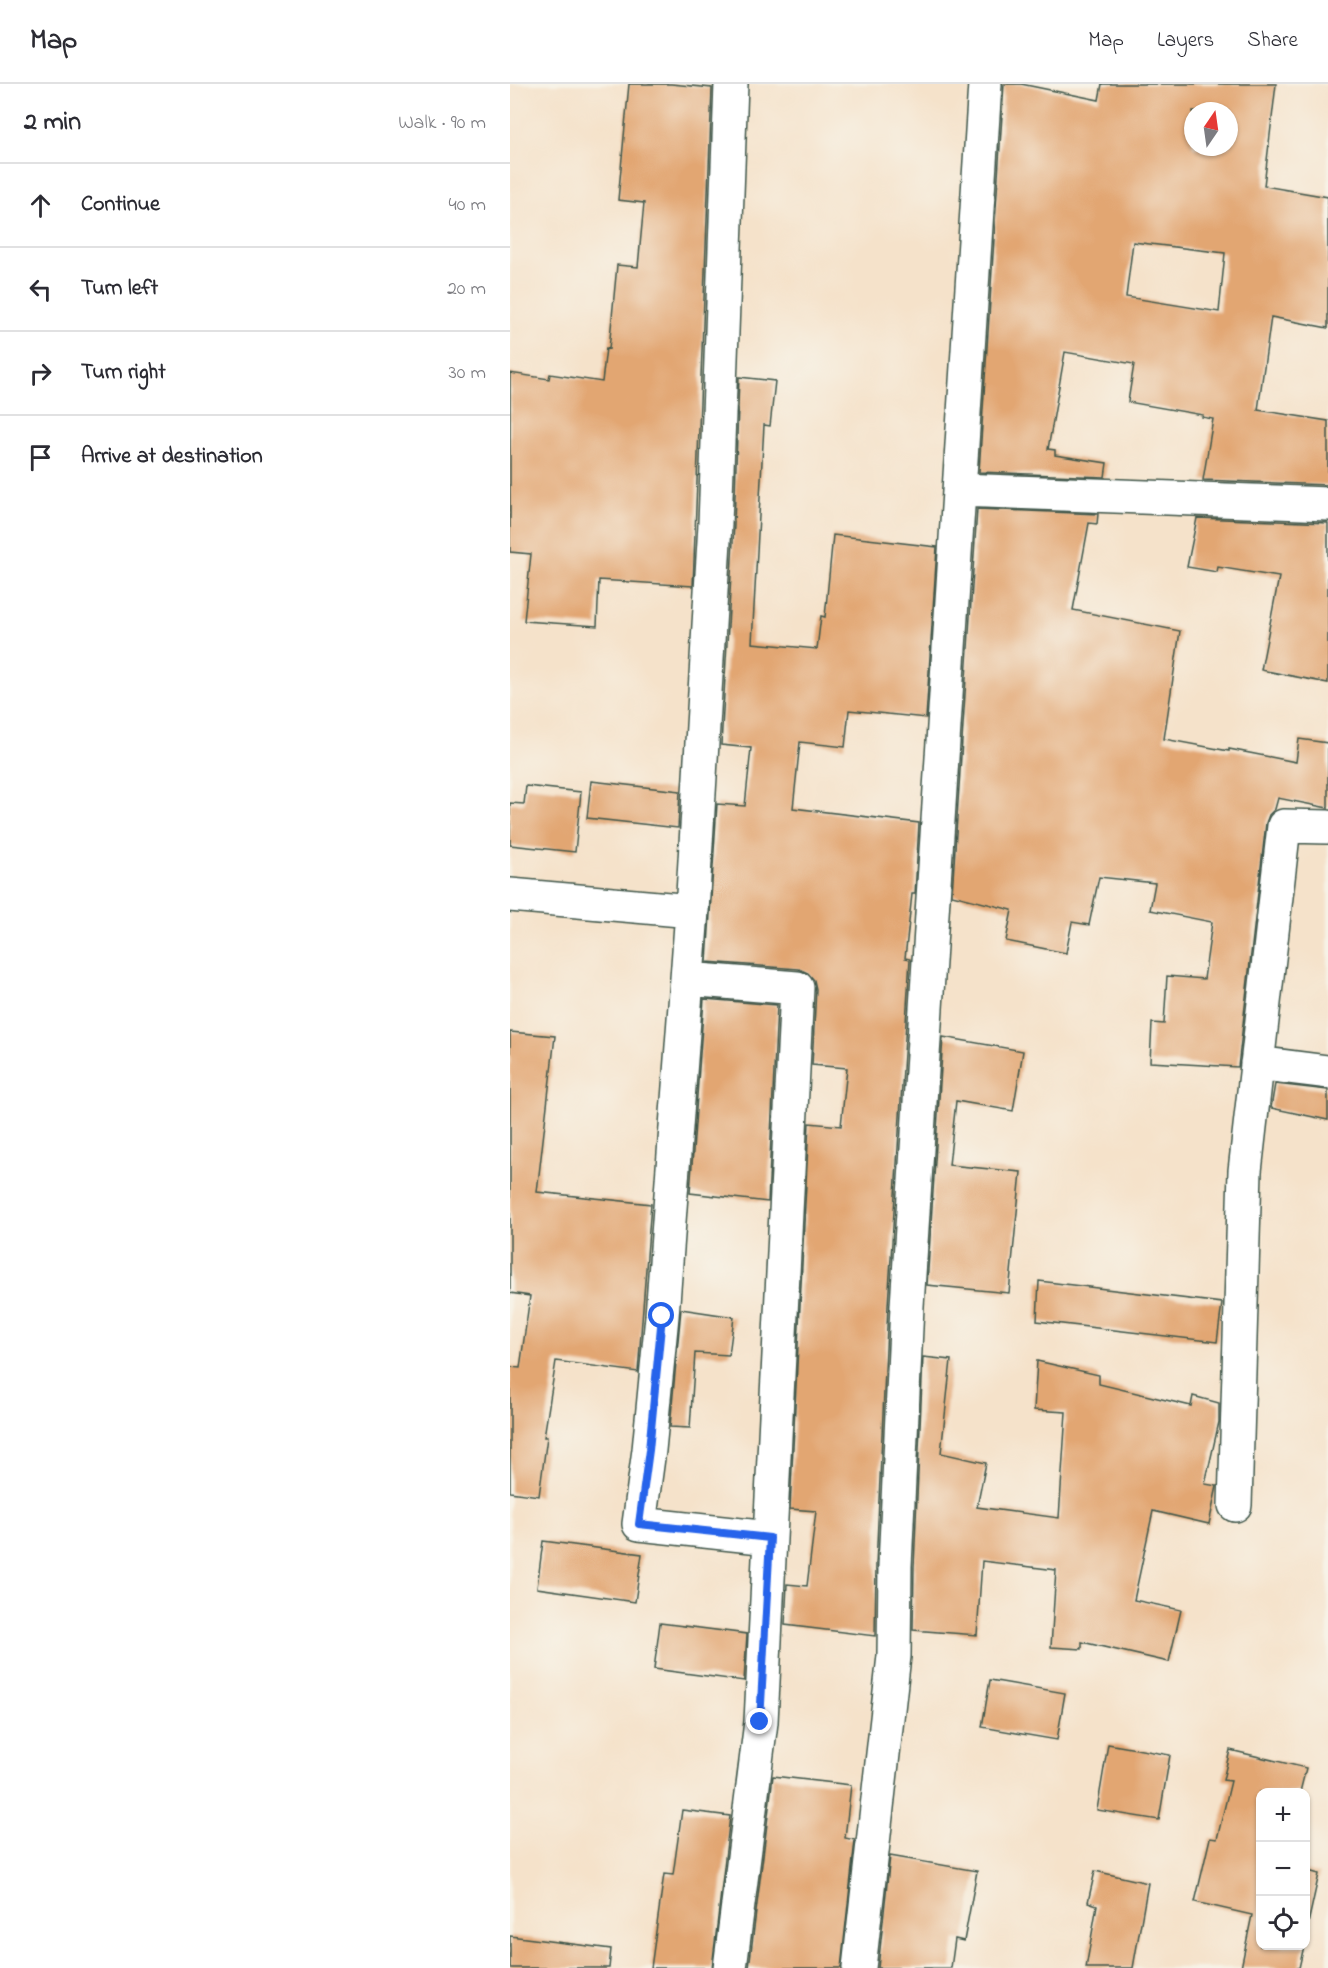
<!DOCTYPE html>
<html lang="en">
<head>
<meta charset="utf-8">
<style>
	body { margin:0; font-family:"Indie Flower",sans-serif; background:#f2f2f3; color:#2b2b33 }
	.controls { position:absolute; right:18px; bottom:18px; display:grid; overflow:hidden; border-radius:12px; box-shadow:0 2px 4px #0004 }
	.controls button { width:54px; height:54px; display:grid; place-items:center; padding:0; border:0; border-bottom:2px solid #e1e1e2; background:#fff; color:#2b2b33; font:30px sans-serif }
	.compass { position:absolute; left:674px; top:18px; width:54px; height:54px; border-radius:50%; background:#fff; box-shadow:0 2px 4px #0004; rotate:13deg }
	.stop { position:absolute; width:18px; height:18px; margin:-14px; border:4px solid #2563eb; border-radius:50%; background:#fff }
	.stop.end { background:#2563eb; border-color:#fff; box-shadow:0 2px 6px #0008 }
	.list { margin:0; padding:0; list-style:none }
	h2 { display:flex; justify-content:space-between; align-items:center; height:78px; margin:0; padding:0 24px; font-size:26px }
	h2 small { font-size:20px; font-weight:400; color:#7c7c81 }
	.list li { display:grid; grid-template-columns:39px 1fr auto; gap:18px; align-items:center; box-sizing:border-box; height:84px; padding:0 24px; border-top:2px solid #e1e1e2 }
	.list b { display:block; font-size:22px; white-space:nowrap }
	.list em { font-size:20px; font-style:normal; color:#7c7c81 }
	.icon { flex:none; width:33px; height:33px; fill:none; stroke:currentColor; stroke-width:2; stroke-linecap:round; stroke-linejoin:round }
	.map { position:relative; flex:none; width:818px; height:1884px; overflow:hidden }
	header { display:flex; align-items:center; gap:36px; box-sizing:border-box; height:84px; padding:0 30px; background:#fff; border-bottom:2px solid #e1e1e2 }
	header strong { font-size:28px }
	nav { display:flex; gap:33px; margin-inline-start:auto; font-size:21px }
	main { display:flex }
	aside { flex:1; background:#fff }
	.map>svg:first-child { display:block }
	.building { fill:#e2a672; fill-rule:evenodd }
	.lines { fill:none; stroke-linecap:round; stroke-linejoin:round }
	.street-casing { stroke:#3f564a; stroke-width:36 }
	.street { stroke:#fff; stroke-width:33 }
	.route { stroke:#2563eb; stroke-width:8 }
</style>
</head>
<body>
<header>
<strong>Map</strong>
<nav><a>Map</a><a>Layers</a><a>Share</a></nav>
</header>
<main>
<aside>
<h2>2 min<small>Walk · 90 m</small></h2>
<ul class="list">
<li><svg class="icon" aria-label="ahead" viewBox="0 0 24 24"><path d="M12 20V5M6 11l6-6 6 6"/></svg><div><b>Continue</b></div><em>40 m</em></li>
<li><svg class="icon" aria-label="left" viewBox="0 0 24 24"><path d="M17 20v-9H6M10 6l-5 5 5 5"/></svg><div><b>Turn left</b></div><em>20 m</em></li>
<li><svg class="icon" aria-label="right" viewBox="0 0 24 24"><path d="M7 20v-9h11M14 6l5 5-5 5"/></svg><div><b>Turn right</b></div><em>30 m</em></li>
<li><svg class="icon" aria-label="arrive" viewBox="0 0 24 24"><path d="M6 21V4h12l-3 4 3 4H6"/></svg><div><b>Arrive at destination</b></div></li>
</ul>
</aside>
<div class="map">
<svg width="818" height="1884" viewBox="0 0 818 1884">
	<rect width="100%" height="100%" fill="#f7f3e8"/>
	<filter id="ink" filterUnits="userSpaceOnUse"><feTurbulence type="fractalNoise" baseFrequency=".0167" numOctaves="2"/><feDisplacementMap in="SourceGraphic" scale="12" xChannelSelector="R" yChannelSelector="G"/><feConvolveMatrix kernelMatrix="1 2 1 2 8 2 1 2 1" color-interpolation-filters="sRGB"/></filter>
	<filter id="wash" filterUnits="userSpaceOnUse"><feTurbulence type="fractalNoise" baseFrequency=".008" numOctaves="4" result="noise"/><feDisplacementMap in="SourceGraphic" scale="24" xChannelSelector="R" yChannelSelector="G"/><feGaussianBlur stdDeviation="1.35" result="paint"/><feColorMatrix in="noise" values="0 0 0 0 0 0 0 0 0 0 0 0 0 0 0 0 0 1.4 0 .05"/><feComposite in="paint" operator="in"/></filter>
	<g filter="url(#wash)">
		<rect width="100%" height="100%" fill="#f5e2ca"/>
		<g id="blocks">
			<!-- building -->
			<path class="building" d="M119,0H161L202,4L183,502L89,496L87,542L14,537L21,470L0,468V289L39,295L40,290L92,298L96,264L99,265L107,181L128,183L134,119L108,116Z
				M494,0H511L589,16L592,0H766L754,102L818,113V244L761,233L748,326L818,337V401L693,396L703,335L692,333L693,331L618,318L624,280L555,268L538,365L545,366V371L597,379L595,393L469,388ZM683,27H719V63H683ZM623,158L715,169L709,228L616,213Z
				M229,293L265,297L260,342L254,341L242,559L307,565L311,532L315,533L323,451L427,463L416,634L339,626L335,663L290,658L283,724L409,739L405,810H402L395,874L400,875L378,1221L366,1481L365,1552L275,1541L277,1500L297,1502L306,1427L280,1425L299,1039L331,1042L337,984L302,981L306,905L304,896L298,889L289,885L197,878L207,720L235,722L241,664L211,661L224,441Z
				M467,425L588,430L587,440L579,439L563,526L670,547L654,655L719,667V665L786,678L789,655L818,659V724L768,714L765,725L759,731L756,739L728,983L640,978L642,939L654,940L657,892L694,895L702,838L640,826L645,799L589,793L579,841L562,838L556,869L496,857L502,826L442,811Z
				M687,434L818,439V599L751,586L769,493L708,483L707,488L677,483Z
				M81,697L170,707L168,744L77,734Z
				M16,702L71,708L65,768L0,761V719L14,720Z
				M194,915L267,921L258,1118L180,1109Z
				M0,948L45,952L27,1108L141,1120L128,1288L46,1277L34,1353H37L29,1412L0,1408V1283L10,1284L20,1212L0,1209Z
				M433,953L513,967L503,1027L446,1017L439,1081L511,1088L499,1209L417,1201Z
				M765,1000L818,1006V1036L761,1024Z
				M529,1197L712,1219L707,1258L527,1237Z
				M171,1225L224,1233L219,1271L185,1269L180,1344L160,1343Z
				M413,1273L441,1276L431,1369L476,1379L467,1423L549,1434L556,1328L524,1326L527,1277L589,1291V1300L681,1322L683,1312L709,1319V1338L695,1400L707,1402L699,1440L643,1427L624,1516L671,1526L659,1578L572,1558V1565L541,1563L546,1486L472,1477L467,1551L403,1546L404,1483Z
				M33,1457L132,1470L125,1518L27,1504Z
				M150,1539L237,1550L234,1597L144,1585Z
				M480,1596L555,1609L547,1656L472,1643Z
				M598,1660L660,1671L649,1736L587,1726Z
				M720,1666L796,1684L790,1708H750V1862H794L789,1884H731L742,1831L685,1818L700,1754L707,1755L721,1697L713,1696Z
				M263,1692L341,1701L335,1754L345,1756L331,1884H239Z
				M172,1726L220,1732L202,1884H141L154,1790L163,1791Z
				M380,1772L467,1787L454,1857L445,1855L441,1884H368Z
				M795,1786L809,1790L795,1853Z
				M585,1787L638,1799L623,1884H576L587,1821L578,1818Z
				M0,1852L101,1865L99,1884H0Z"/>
		</g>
	</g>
	<g filter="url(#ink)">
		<use href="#blocks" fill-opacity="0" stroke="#3f564a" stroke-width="1.5"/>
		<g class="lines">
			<defs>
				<path id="street" d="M221,0L205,440L182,827L152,1232L139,1366L129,1440L260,1454
					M450,406L818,420
					M0,811L182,827
					M177,895L287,904L251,1638L220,1884
					M747,979L818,988
					M725,1421L735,1087L774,742L818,743
					M349,1884L384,1572L385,1482L397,1222L475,0"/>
			</defs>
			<!-- street casing -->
			<use href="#street" class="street-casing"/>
			<!-- street -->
			<use href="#street" class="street"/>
		</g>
	</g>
	<g class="lines" filter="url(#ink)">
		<!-- route -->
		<path class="route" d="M152,1232L139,1366L129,1440L260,1454L250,1638"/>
	</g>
</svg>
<div class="controls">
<button>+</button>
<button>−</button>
<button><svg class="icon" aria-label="locate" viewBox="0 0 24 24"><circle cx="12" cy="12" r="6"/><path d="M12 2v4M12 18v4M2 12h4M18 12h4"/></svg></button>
</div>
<svg class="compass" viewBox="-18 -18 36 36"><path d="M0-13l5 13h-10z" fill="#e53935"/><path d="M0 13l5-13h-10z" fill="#7c7c81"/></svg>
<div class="stop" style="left:152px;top:1232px"></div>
<div class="stop end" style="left:250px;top:1638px"></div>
</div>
</main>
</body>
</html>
